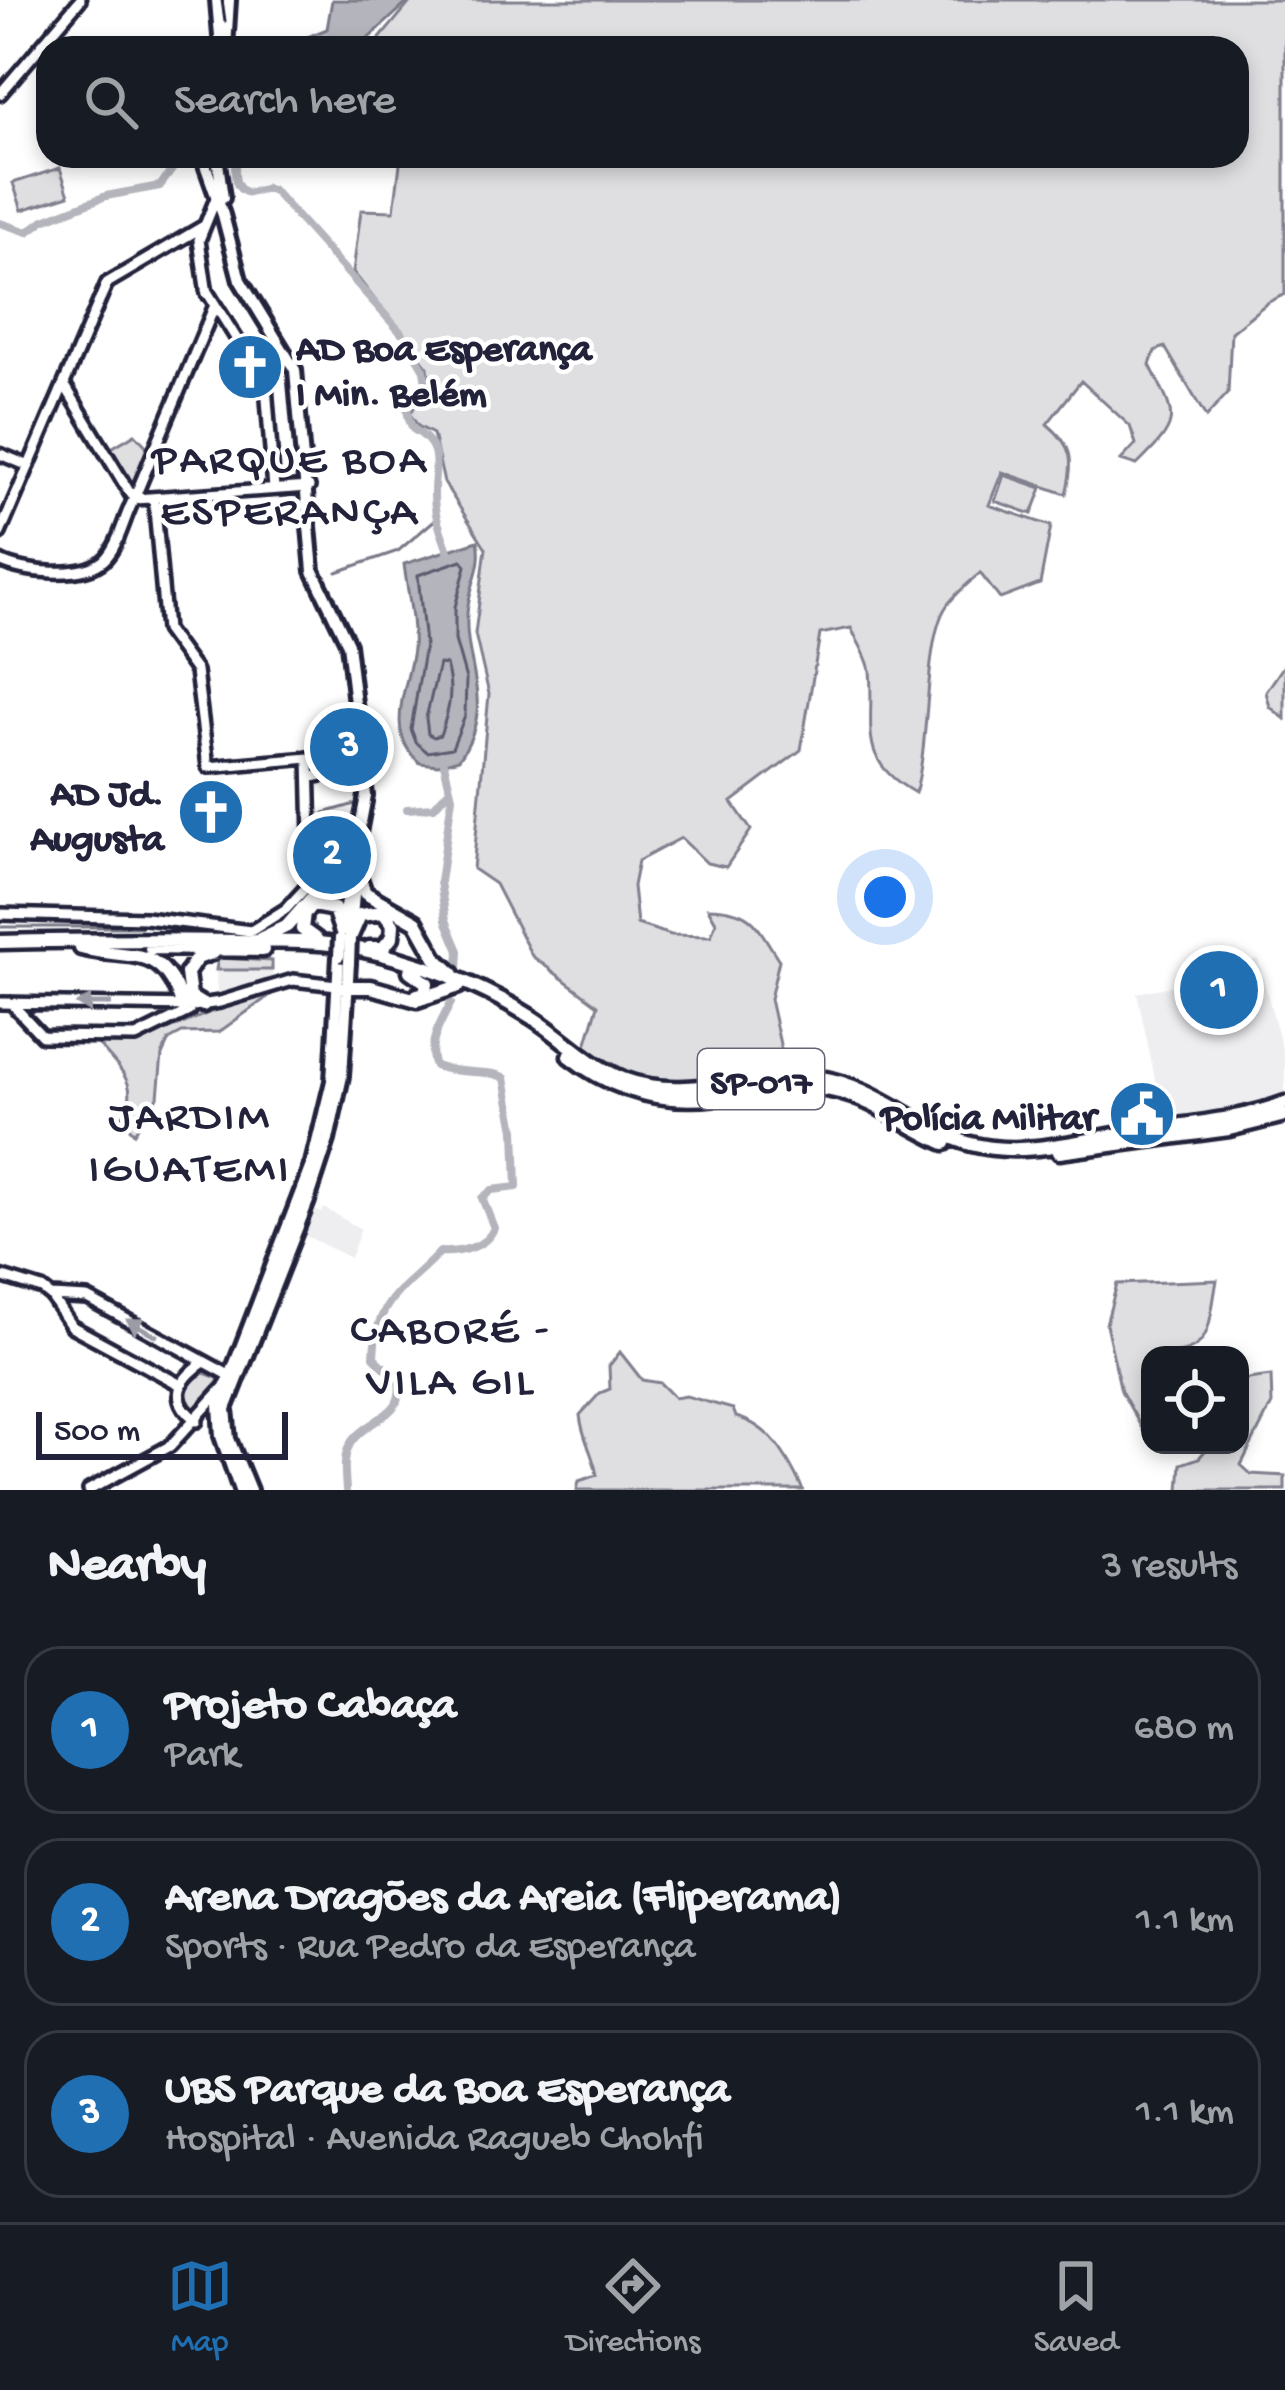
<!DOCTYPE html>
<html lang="en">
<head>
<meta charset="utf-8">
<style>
	body { margin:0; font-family:"Gochi Hand",sans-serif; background:#20242c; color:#f1f3f6 }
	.controls { position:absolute; right:36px; bottom:36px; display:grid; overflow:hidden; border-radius:24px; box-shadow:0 6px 18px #0003 }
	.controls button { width:108px; height:108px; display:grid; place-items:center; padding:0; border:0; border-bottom:3px solid #363941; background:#171b24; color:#f1f3f6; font:60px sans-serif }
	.scale { position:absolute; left:36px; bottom:30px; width:252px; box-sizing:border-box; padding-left:12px; border:6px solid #22223b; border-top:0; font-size:33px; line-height:42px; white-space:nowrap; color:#22223b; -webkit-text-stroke:9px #fff; paint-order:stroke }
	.you { position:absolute; left:885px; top:897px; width:42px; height:42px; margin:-30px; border:9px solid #fff; border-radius:50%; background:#1a73e8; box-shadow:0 0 0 18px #1a73e833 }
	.badge { display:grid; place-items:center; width:78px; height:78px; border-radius:50%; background:#1f6fb2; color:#fff; font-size:39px; font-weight:700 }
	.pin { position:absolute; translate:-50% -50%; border:6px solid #fff; box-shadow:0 3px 12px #0006 }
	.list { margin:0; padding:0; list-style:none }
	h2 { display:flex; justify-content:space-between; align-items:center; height:156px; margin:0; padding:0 48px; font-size:51px }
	h2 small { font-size:39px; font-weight:400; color:#9ea1a6 }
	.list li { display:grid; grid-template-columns:78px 1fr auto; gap:36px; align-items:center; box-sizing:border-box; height:168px; margin:0 24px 24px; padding:0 24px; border:3px solid #363941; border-radius:36px }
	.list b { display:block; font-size:45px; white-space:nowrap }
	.list p { margin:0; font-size:39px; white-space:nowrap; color:#9ea1a6 }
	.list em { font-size:39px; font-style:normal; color:#9ea1a6 }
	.icon { flex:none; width:66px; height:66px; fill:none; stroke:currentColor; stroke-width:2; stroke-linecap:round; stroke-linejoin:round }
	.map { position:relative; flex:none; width:1285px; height:1490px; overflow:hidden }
	.search { position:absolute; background:#171b24; box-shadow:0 6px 18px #0003; left:36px; right:36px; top:36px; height:132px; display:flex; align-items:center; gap:30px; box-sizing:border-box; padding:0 42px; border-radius:36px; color:#9ea1a6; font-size:45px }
	.sheet { height:732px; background:#171b24 }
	nav { display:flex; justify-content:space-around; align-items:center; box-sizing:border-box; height:168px; border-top:3px solid #363941; background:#171b24; font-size:33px; color:#9ea1a6 }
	nav a { display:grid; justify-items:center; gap:6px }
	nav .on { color:#1f6fb2 }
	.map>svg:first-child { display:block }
	.built { fill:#eeeef1 }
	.green { fill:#dfdfe2; stroke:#80808e; stroke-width:3 }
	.water { fill:#b4b4bc; stroke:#7a7a88; stroke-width:3 }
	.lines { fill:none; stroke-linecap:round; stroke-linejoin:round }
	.shore { stroke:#5c5c6f; stroke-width:3 }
	.stream { stroke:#7a7a88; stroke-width:3 }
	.river { stroke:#b4b4bc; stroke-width:8 }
	.secondary-casing { stroke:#22223b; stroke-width:18 }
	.primary-casing { stroke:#22223b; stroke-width:20 }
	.highway-casing { stroke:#22223b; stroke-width:21 }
	.secondary { stroke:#fff; stroke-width:9 }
	.primary { stroke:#fff; stroke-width:10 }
	.highway { stroke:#fff; stroke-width:12 }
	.rail { stroke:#22223b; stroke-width:3 }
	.primary-bridge-casing { stroke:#22223b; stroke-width:20; stroke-linecap:butt }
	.primary-bridge { stroke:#fff; stroke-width:10 }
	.oneway { fill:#9c9ca7 }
	.labels { text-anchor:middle; stroke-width:9; stroke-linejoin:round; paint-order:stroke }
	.shield { fill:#fff; stroke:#646476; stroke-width:3 }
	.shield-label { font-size:36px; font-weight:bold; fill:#22223b }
	.poi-label { font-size:39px; font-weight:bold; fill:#22223b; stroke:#fff; text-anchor:end }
	.quarter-label { font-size:45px; letter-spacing:3px; fill:#22223b; stroke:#fff }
</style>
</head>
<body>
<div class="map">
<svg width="1285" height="1490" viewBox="0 0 1285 1490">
	<rect width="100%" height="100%" fill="#fff"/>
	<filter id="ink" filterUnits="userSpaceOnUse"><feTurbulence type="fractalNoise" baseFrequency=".00833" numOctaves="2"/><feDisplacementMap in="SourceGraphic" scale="24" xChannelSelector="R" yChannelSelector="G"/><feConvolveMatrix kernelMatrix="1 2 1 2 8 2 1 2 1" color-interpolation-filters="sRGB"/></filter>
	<g filter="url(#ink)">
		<!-- built -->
		<path class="built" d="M346,807L362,810L354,852L318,845L319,819Z
			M1258,959L1285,1060V1098L1236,1112L1164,1122L1137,993L1215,977L1214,972Z
			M216,970H272L273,983L217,999Z
			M324,1208L361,1229L350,1258L300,1233L307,1215L313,1209L321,1213Z"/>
		<!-- green -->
		<path class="green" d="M412,0H1285V294L1267,303L1231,332L1228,393L1206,417L1165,347L1155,351L1150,365C1177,419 1182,421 1137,465L1121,460L1136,444L1130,426L1081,381L1047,424C1074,446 1074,462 1066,494L1002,472L989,505L1051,526L1040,584L1000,599L980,573C969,583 955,594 946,607C924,640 930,746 915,793C855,759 875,728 870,671C868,657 857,641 851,628L820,634L801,750L732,802L751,830L726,867L707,863L681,838L638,861L633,886L637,924L671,935L711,936L716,922L708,908C754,909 756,925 779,960L770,999L785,1067L688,1083L635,1075L585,1049L598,1005L532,956L495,884L473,869L489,694L475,634L486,548L444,483L433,434L418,426L410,414L430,382L428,367L353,272L361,210L394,211L401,156H1237V48H372Z
			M60,168L69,195L22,210L13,183Z
			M135,434L150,450L132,489L108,450Z
			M1004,475L1042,488L1032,514L995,501Z
			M1285,664V719L1270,707L1266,692Z
			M218,958L272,961V970H216Z
			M276,991L219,1032L182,1033L169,1040L162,1055L158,1097L134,1133L121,1118C145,1084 115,1067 96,1041H141L218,1009Z
			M1217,1280C1207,1336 1212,1355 1150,1355V1431L1144,1432L1121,1391L1106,1324L1117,1284Z
			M620,1352L642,1380L660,1383L675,1398L686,1396L733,1409L736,1417C771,1426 788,1458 803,1490H577L579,1481L597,1475C593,1453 582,1437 580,1415L600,1393L610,1389L609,1366Z
			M204,1373L218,1378V1382L193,1410L185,1400L186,1385Z
			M1271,1376L1272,1404L1241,1465L1251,1474L1285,1476V1490H1179L1181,1464L1199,1458L1210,1445H1240V1380Z"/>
		<!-- water -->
		<path class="water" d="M332,0H410L358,48H281L327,29Z
			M478,541C484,567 468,588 467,614C464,668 497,705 459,759L438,765L420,763C383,731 408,689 413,649C415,622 407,590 404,564Z"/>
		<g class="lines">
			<!-- shore -->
			<path class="shore" d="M462,560L466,566L455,607V640L466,679L465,716L452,748L427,752L416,742L411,729L425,645L418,575Z
				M439,664L446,665C454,691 449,711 440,735L434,737L428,734L426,718Z"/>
			<!-- stream -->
			<path class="stream" d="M337,572L398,551L437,518
				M324,813L362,802
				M0,927H141"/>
			<!-- river -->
			<path class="river" d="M236,156C235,170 231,189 249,193L267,188L274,191L404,336L424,370L426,383C410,400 401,405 413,429C450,449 429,474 435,508C437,525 445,541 450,557
				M0,223L28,232L44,220L106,196L160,186L182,156
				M442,755L452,797L440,882L446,920L459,951L458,969
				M407,809L434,807L450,789
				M346,1490C345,1473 342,1455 352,1441C368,1418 405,1417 399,1382L374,1357C376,1295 406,1290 440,1252C459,1253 486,1248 494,1228L482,1198L492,1190L517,1187L515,1130L505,1078C489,1069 459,1075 435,1066C426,1047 441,1021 451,1003"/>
			<defs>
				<path id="secondary" d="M0,94L80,0
					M206,290L266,386L274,489
					M207,294L199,240L219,191
					M64,384L131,495
					M0,454L29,466
					M136,494L215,305
					M135,499L309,487
					M0,533L107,283L204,226
					M0,561C23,573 83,579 104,560C119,546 124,517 134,499
					M312,777L363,767
					M0,914L146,918L251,931L286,909L312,881L309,758L208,767L196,671L166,630L154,498
					M0,1003L193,1006L220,1002L293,980L337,985
					M11,1003L42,1036L136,1037L189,1011
					M0,1276L42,1289L51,1296L87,1298L229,1375
					M51,1296L71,1326L179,1384
					M197,1421C168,1399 178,1380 204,1362
					M89,1490L170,1446L225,1386"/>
				<path id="primary" d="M217,0L221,48
					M226,48L229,0
					M202,156L223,215L240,280L295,370L313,571L348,644L366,796L341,928
					M217,156L223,198
					M351,929L355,882
					M240,1490L221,1436L219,1405L312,1163L332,1081L339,956
					M250,1490L229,1439L226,1409L308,1201L328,1140L342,1076L349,963"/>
				<path id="highway" d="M357,871L365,893L416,922L436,958L453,974
					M350,938L360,915L383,912L393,925L392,937L383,948H369
					M260,939L287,926L324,884L351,873
					M317,940L302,929L304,913L313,905L334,909L341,930
					M0,942C79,940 158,940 237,941C276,942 318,940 355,948C417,961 480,984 533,1018C564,1038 588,1065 623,1079C690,1104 754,1069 821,1078C878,1087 917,1129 971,1144C1024,1158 1081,1140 1133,1132C1184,1124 1237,1121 1285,1103
					M81,948C135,961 161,942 183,1006
					M151,948L263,950
					M410,971L427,983L425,993L417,995
					M347,987H371L417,1000L459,986
					M203,1005L190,997L187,973L197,958L214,952
					M569,1056C612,1090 662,1104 717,1097C751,1093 783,1084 818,1088C867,1093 902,1124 945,1143
					M1059,1152L1229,1129L1285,1115"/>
			</defs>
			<!-- secondary casing -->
			<use href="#secondary" class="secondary-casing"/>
			<!-- primary casing -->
			<use href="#primary" class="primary-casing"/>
			<!-- highway casing -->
			<use href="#highway" class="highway-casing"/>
			<!-- secondary -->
			<use href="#secondary" class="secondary"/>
			<!-- primary -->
			<use href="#primary" class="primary"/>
			<!-- highway -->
			<use href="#highway" class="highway"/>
			<!-- rail -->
			<path class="rail" d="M222,0L225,21"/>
			<defs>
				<path id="primary-bridge" d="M339,956L340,938
					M349,963L350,938"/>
			</defs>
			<!-- primary-bridge casing -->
			<use href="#primary-bridge" class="primary-bridge-casing"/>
			<!-- primary-bridge -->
			<use href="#primary-bridge" class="primary-bridge"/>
		</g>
		<!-- one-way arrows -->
		<defs><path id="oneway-solid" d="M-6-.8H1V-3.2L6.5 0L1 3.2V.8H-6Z" transform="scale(3)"/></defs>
		<g class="oneway">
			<use href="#oneway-solid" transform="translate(94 1004) rotate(-180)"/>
			<use href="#oneway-solid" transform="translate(142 1328) rotate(-151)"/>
		</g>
	</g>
	<!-- icons -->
	<defs>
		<symbol id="church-disc" viewBox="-11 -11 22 22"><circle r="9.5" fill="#1f6fb2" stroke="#fff"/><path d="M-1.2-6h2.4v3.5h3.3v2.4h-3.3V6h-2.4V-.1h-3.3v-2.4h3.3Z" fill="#fff"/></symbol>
		<symbol id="civic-disc" viewBox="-11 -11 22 22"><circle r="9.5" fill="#1f6fb2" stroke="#fff"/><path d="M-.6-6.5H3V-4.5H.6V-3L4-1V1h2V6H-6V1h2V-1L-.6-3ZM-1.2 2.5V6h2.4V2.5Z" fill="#fff"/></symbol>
	</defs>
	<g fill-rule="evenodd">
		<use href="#church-disc" x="212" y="329" width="76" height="76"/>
		<use href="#church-disc" x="173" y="774" width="76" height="76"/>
		<use href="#civic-disc" x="1104" y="1076" width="76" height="76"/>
	</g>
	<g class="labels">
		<!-- shield labels -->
		<rect class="shield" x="698" y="1049" width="126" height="60" rx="9"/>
		<g class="shield-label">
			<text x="761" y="1092">SP-017</text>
		</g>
		<!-- poi labels -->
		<g class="poi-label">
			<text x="296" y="359" text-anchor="start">AD Boa Esperança<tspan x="296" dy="45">I Min. Belém</tspan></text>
			<text x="164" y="804">AD Jd.<tspan x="164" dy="45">Augusta</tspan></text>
			<text x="1096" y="1128">Polícia Militar</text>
		</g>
		<!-- quarter labels -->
		<g class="quarter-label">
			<text x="290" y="471">PARQUE BOA<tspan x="290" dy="52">ESPERANÇA</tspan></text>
			<text x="190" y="1128">JARDIM<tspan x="190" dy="52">IGUATEMI</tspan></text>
			<text x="451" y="1341">CABORÉ -<tspan x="451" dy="52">VILA GIL</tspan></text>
		</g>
	</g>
</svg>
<div class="controls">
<button><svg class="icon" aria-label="locate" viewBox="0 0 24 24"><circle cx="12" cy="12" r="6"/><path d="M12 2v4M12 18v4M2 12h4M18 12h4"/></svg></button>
</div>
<div class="scale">500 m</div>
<div class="you"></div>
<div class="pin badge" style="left:1219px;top:990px">1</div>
<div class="pin badge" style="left:332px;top:855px">2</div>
<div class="pin badge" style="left:349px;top:747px">3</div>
<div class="search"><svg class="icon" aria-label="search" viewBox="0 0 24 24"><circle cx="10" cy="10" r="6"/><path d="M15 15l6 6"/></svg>Search here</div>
</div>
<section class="sheet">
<h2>Nearby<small>3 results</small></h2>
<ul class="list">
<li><span class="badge">1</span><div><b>Projeto Cabaça</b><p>Park</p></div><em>680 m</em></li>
<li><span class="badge">2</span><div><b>Arena Dragões da Areia (Fliperama)</b><p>Sports · Rua Pedro da Esperança</p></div><em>1.1 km</em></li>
<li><span class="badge">3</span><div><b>UBS Parque da Boa Esperança</b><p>Hospital · Avenida Ragueb Chohfi</p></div><em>1.1 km</em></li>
</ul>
</section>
<nav>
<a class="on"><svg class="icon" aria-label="map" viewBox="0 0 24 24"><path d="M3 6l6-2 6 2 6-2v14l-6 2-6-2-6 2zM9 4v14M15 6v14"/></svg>Map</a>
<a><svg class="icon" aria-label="directions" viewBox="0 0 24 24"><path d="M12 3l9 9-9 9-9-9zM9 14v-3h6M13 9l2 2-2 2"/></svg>Directions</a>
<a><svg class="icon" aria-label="saved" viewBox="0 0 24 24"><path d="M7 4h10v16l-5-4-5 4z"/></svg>Saved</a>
</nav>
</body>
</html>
